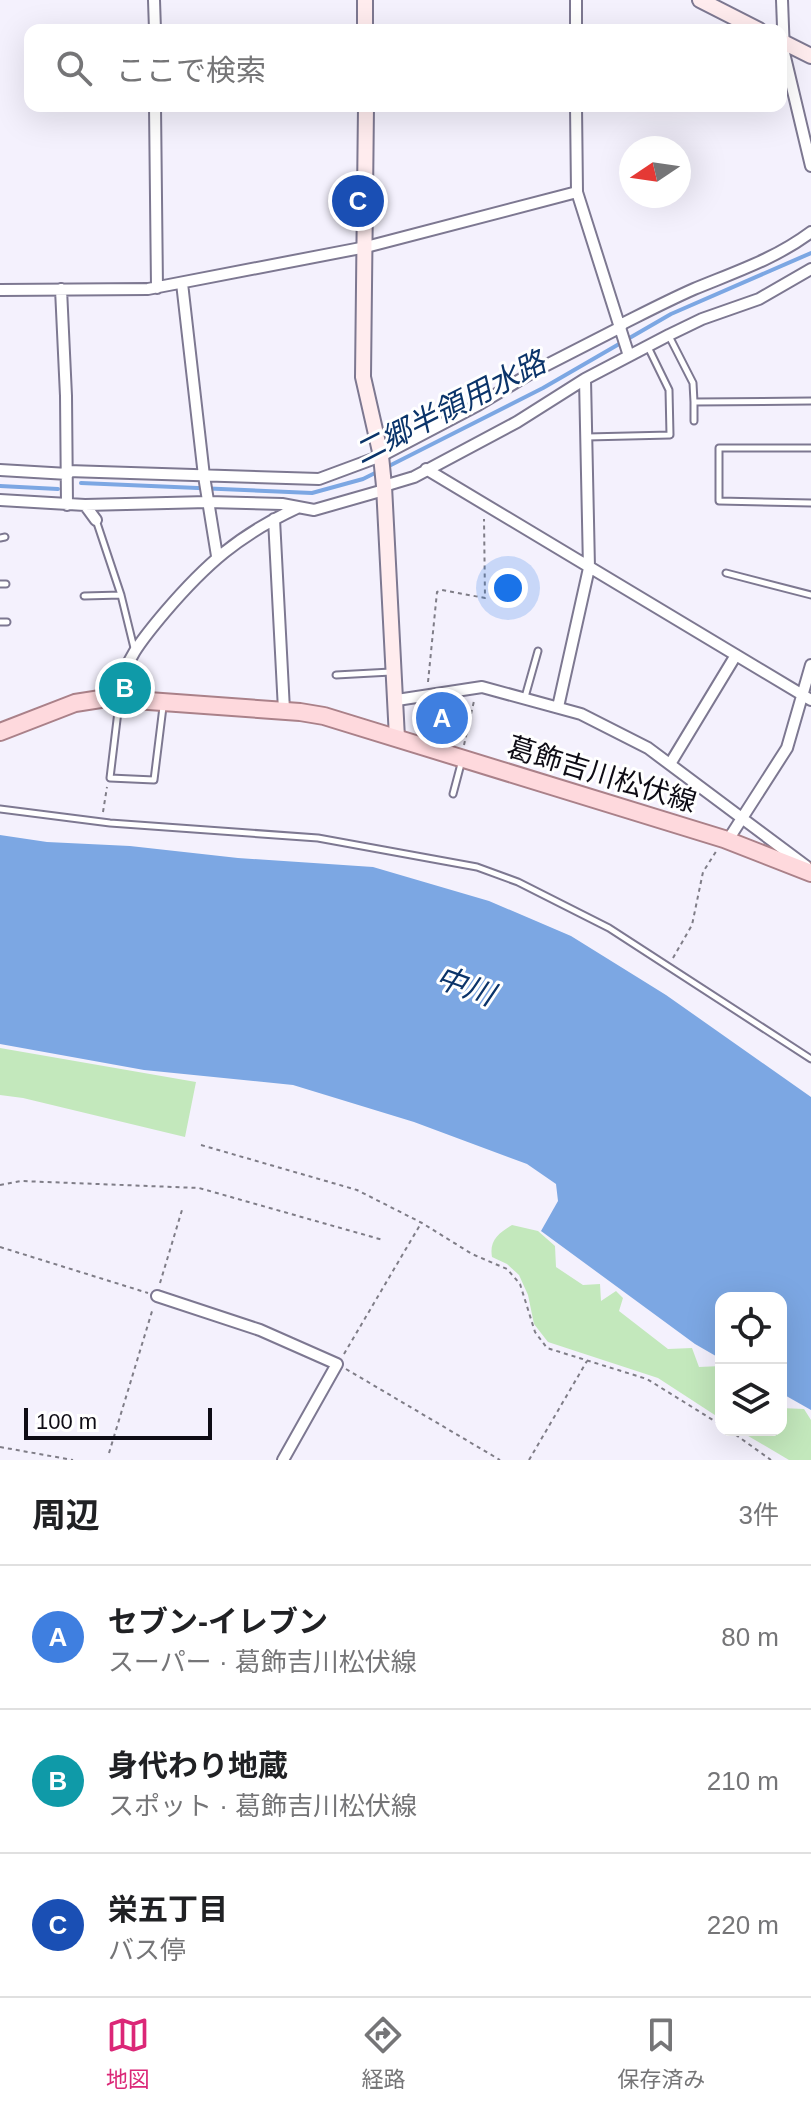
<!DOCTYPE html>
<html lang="ja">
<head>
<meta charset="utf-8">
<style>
	body { margin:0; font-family:Helvetica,"Noto Sans JP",sans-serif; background:#f6f6f6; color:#202124 }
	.controls { position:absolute; right:24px; bottom:24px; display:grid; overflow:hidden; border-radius:16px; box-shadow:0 8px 32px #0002 }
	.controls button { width:72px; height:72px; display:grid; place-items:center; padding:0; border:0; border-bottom:2px solid #e0e0e0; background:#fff; color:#202124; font:40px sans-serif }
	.compass { position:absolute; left:619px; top:136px; width:72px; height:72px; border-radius:50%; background:#fff; box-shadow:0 8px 32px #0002; rotate:257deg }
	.scale { position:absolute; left:24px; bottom:20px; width:188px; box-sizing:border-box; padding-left:8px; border:4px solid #0e0c15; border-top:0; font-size:22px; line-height:28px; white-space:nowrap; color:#0e0c15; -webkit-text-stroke:6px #fff; paint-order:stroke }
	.you { position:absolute; left:508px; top:588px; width:28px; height:28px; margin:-20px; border:6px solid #fff; border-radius:50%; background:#1a73e8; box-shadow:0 0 0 12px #1a73e833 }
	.badge { display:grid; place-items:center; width:52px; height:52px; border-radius:50%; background:#db2777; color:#fff; font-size:26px; font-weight:700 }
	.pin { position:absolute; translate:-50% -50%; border:4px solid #fff; box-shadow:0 2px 8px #0006 }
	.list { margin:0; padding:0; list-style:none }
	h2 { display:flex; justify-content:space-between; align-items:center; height:104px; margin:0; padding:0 32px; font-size:34px }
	h2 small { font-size:26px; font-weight:400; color:#757577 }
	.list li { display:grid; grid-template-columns:52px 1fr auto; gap:24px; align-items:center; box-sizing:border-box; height:144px; padding:0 32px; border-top:2px solid #e0e0e0 }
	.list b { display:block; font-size:30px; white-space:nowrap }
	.list p { margin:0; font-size:26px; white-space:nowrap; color:#757577 }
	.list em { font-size:26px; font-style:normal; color:#757577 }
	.icon { flex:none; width:44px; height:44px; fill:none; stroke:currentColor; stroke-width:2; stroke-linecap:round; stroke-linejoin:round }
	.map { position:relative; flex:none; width:811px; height:1460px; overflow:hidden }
	.search { position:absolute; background:#fff; box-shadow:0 8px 32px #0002; left:24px; right:24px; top:24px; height:88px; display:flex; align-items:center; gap:20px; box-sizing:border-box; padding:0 28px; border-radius:16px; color:#757577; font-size:30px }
	.sheet { height:536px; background:#fff }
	nav { display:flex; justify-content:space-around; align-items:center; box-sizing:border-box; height:112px; border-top:2px solid #e0e0e0; background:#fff; font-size:22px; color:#757577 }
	nav a { display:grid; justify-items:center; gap:4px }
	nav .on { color:#db2777 }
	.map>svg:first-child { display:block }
	.green { fill:#c3e8bc }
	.water { fill:#7ca7e3 }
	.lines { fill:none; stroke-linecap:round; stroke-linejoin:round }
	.stream { stroke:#7ca7e3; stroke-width:4 }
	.lane-casing { stroke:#7d7891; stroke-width:9 }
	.street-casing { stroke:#7d7891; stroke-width:14 }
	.secondary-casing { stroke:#7d7891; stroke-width:18 }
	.primary-casing { stroke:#aa8189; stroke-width:20 }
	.path { stroke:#7f7d87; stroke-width:2; stroke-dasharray:4 4; stroke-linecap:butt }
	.lane { stroke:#fff; stroke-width:5 }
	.street { stroke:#fff; stroke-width:10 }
	.secondary { stroke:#ffecee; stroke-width:14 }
	.primary { stroke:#fed9dd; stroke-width:16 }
	.labels { text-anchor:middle; stroke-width:6; stroke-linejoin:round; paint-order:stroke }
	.street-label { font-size:28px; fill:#0e0c15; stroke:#fff }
	.water-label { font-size:30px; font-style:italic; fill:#0b346a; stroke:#fff }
</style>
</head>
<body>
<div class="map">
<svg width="811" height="1460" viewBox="0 0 811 1460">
	<rect width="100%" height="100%" fill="#f4f1fd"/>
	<!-- green -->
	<path class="green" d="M0,1048L196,1082L185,1137L23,1098L0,1095Z
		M512,1225L538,1231L555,1246L556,1267L583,1285L600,1284L601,1301L616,1291L623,1298L619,1311L668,1349L692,1348L699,1367L721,1366V1419L658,1378L548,1342L534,1324L528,1295L519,1275L507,1264L492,1257C489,1240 499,1233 512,1225Z
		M781,1408L804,1409L811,1420V1460H789L738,1430H781Z"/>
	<!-- water -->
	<path class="water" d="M0,835L47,842L130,846L238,858L373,867L489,901L571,936L666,995L811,1097V1410L781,1393V1298H721V1359L695,1344L541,1231L558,1201L556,1184L527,1164L414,1122L293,1085L144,1070L0,1044Z"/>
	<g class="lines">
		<!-- stream -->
		<path class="stream" d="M387,467L543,388L671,314L811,253
			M81,483L312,493L363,479L379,471
			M0,486L58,489"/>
		<defs>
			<path id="lane" d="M669,336L693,383L694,402L811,401
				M694,402V421
				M587,437L670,435L669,390L648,347
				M811,448H719V501L811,503
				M96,520L121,595L134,648
				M0,538L5,537
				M726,573L811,595
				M0,584H6
				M84,596L121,595
				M0,622H7
				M336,675L391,672
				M525,697L538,651
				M119,703L110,778L154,780L163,707
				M453,794L462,760
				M0,809L110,823L318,838L477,867L518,882L609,928L811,1059"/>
			<path id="street" d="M154,0L155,30
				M576,0V30
				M782,0L784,53L811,166
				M155,106L157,288
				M576,106L577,192
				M182,283L204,476L217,556
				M61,289L66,396L67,505
				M0,290L148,289L366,247L577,192L629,356
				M620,325C644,313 669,300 694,289C735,272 775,259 811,232
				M426,469L811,700
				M0,470L68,474
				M68,471L319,479L381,456L478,405L533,372L621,327
				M384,486L414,477L517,422L585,379L669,335L702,319L759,299L811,269
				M0,500L85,505L96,520
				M85,505L208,502L282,504L314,510L384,490
				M274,519L284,710
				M117,698C122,663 143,638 165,612C206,564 239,535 297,508
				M397,700L482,687L581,714L648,748L806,866
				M558,707L589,568L585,379
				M670,764L736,655
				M728,840L787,748L811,665
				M157,1296L260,1330L337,1364L283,1460"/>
			<path id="secondary" d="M365,0V30
				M700,0L759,30
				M781,41L811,56
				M366,106L363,377L381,456L384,486L397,738"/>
			<path id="primary" d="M0,732L75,703L107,698L300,712L324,716L724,839L811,873"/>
		</defs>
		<!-- lane casing -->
		<use href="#lane" class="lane-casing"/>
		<!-- street casing -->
		<use href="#street" class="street-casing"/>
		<!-- secondary casing -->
		<use href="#secondary" class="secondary-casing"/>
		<!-- primary casing -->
		<use href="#primary" class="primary-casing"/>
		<!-- path -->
		<path class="path" d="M428,682L437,592L442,590L485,598L484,519
			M464,745L474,701
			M103,812L107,787
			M673,958L692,925L703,872L717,850
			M201,1145L357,1190L422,1223L472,1254L507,1269L520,1284L535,1332L547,1348L647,1379L721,1425
			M0,1185L21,1181L199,1188L383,1240
			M0,1247L148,1293
			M160,1283L182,1210
			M344,1354L420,1225
			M346,1369L500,1460
			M729,1430L771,1460
			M0,1447L73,1460
			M109,1453L153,1308
			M529,1460L587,1361"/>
		<!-- lane -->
		<use href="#lane" class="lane"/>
		<!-- street -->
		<use href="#street" class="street"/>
		<!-- secondary -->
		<use href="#secondary" class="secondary"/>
		<!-- primary -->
		<use href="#primary" class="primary"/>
	</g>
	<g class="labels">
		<!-- street labels -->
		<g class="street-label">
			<text transform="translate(602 774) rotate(17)" y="10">葛飾吉川松伏線</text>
		</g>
		<!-- water labels -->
		<g class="water-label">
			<text transform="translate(450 408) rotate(-27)" y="10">二郷半領用水路</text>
			<text transform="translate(465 986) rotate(20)" y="10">中川</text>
		</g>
	</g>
</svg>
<div class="controls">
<button><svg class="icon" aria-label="locate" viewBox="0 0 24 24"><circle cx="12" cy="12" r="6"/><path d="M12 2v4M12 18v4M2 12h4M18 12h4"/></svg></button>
<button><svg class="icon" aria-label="layers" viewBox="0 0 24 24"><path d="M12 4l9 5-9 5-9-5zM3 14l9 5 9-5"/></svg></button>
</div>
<svg class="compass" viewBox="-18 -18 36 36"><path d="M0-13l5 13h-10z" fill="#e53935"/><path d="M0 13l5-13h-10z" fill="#757577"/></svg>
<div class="scale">100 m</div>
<div class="you"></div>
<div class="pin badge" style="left:442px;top:718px;background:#3f7fe0">A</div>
<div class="pin badge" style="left:125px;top:688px;background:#0f9aa8">B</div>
<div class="pin badge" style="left:358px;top:201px;background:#1a4fb4">C</div>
<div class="search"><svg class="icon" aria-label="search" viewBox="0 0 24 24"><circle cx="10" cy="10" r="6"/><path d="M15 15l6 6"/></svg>ここで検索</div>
</div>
<section class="sheet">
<h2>周辺<small>3件</small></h2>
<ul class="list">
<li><span class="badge" style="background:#3f7fe0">A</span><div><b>セブン-イレブン</b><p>スーパー · 葛飾吉川松伏線</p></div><em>80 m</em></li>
<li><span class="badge" style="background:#0f9aa8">B</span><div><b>身代わり地蔵</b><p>スポット · 葛飾吉川松伏線</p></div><em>210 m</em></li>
<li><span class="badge" style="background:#1a4fb4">C</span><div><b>栄五丁目</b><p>バス停</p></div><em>220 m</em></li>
</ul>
</section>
<nav>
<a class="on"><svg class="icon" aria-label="map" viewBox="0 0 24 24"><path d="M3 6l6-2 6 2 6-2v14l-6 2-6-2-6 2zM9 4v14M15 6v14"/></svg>地図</a>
<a><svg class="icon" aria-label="directions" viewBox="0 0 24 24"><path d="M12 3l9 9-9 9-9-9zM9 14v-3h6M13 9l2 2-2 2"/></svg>経路</a>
<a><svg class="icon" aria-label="saved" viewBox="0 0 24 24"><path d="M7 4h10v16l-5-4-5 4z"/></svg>保存済み</a>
</nav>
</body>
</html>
